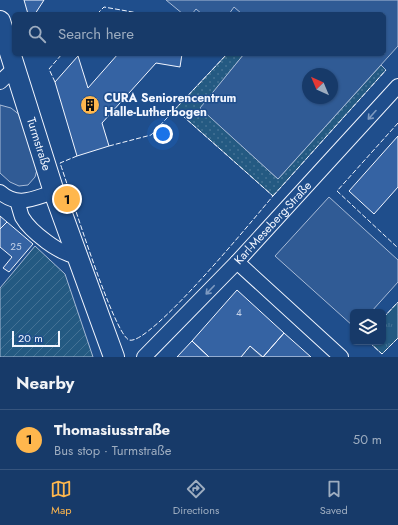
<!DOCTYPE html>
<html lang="en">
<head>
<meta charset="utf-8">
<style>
	body { margin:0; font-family:Jost,sans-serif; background:#20416f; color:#f1f3f6 }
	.controls { position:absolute; right:12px; bottom:12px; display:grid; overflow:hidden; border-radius:6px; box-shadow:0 1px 3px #0004 }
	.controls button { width:36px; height:36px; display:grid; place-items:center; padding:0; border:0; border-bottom:1px solid #36547d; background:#173a69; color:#f1f3f6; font:20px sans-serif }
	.compass { position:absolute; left:302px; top:68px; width:36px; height:36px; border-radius:50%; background:#173a69; box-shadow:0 1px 3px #0004; rotate:316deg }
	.scale { position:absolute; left:12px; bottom:10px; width:48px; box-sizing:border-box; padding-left:4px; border:2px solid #f2f6ff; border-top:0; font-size:11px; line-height:14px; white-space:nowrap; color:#f2f6ff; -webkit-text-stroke:3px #1f4e8c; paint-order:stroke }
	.you { position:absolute; left:163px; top:134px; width:14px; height:14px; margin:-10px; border:3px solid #fff; border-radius:50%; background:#1a73e8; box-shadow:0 0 0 6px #1a73e833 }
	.badge { display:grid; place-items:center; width:26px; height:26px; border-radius:50%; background:#ffb74d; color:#111; font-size:13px; font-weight:700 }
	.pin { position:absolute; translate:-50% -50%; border:2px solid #fff; box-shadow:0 1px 4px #0006 }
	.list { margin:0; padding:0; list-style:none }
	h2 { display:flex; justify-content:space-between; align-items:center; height:52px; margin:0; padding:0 16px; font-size:17px }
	h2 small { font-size:13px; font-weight:400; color:#9eadc0 }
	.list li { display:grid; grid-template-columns:26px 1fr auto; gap:12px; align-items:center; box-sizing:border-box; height:60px; padding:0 16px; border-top:1px solid #36547d }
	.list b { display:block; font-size:15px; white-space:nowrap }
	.list p { margin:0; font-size:13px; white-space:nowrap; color:#9eadc0 }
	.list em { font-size:13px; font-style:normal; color:#9eadc0 }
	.icon { flex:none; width:22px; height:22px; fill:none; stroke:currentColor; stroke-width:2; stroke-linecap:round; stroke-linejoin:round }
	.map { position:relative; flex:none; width:398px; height:357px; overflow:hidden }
	.search { position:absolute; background:#173a69; box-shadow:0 1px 3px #0004; left:12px; right:12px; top:12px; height:44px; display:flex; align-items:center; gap:10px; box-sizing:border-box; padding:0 14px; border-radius:6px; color:#9eadc0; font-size:15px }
	.sheet { height:112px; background:#173a69 }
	nav { display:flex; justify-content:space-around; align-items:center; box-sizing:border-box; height:56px; border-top:1px solid #36547d; background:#173a69; font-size:11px; color:#9eadc0 }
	nav a { display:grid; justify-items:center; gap:2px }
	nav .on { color:#ffb74d }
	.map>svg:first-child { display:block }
	.grass { fill:url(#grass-dots); stroke:#a8bbd7 }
	.park { fill:url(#park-tufts); stroke:#a8bbd7 }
	.garden { fill:url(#garden-furrows); stroke:#a8bbd7 }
	.parking { fill:#305b95; stroke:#a8bbd7; fill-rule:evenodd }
	.building { fill:#3563a3; stroke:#f2f6ff }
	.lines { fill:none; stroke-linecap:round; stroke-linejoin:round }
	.street-casing { stroke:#f2f6ff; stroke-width:16 }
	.secondary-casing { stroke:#f2f6ff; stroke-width:22 }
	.street { stroke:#1f4e8c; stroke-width:14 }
	.secondary { stroke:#1f4e8c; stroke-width:20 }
	.fence { stroke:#f2f6ff; stroke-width:1; stroke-dasharray:5 2; stroke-linecap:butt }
	.oneway { stroke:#7e9ac0 }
	.labels { text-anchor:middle; stroke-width:3; stroke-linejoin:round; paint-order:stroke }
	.number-label { font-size:10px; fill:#c3d1e8 }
	.poi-label { font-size:12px; font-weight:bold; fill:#f2f6ff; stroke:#1f4e8c; text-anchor:start }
	.street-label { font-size:12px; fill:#f2f6ff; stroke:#1f4e8c }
</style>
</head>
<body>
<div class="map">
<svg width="398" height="357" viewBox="0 0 398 357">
	<defs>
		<pattern id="grass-dots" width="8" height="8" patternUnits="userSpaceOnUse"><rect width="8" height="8" fill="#245a82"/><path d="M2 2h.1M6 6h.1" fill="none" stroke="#447295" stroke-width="1.8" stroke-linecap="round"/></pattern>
		<pattern id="park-tufts" width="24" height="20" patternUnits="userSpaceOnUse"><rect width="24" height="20" fill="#245a82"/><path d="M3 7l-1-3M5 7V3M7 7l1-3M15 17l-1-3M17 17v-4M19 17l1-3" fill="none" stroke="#447295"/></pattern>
		<pattern id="garden-furrows" width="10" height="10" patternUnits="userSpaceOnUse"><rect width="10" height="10" fill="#245a82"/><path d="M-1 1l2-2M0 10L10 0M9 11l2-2" fill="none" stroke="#447295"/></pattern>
	</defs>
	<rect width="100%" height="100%" fill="#1f4e8c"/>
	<!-- grass -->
	<path class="grass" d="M227,54H244L201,108L278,179L381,65L386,70L273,196L175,109Z"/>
	<!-- park -->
	<path class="park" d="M398,302V338L382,354L369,342H383V318Z"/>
	<!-- garden -->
	<path class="garden" d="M35,246L65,274L93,357H0V288Z"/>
	<!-- parking -->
	<path class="parking" d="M166,0H398V46L278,179L200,108L244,54H384V14H242L234,7L229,14H202L196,9L192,14H183ZM308,74H332V98H308Z
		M0,105L11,108L21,116L38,166L35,177L28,185L19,186L10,182L0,173Z
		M329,197L398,260V282L371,312H353V326L275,256Z
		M250,346L262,357H241Z"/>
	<!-- building -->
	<path class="building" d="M24,0H44L35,14H28Z
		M118,54H182L180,67L156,63L102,123L109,146L77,156L55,82L78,56L88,88Z
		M398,136V187L374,214L349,191Z
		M0,216L7,222L0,229Z
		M7,222L33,244L9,272L3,268L12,257L0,247V229Z
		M237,290L284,333L263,357L250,346L241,357H209L192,341Z
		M284,333L311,357H263Z
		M192,341L209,357H177Z"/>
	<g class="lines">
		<defs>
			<g id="street">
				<path d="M0,82L14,69"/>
				<path d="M0,192C18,208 34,198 54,192"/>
				<path d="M17,201C19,206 20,212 22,217C30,231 61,256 78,256"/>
				<path d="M237,262L341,357"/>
				<path id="s1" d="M144,357L237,262L398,86"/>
			</g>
			<g id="secondary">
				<path id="s2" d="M0,21L54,192L114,357"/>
			</g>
		</defs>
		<!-- street casing -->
		<use href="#street" class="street-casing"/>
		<!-- secondary casing -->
		<use href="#secondary" class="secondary-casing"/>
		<!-- street -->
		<use href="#street" class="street"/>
		<!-- secondary -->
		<use href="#secondary" class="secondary"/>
		<!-- fence -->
		<path class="fence" d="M97,14L104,7L144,14
			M55,82L49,69L62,54
			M398,123L337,191L398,248
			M109,146L151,135L227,54
			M77,156L60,163C69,188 113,333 129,340C149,347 256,216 273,196L175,109
			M273,196L386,70
			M383,318L398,302
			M369,342L382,354L398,338"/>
	</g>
	<!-- one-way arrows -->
	<defs><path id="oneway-shaft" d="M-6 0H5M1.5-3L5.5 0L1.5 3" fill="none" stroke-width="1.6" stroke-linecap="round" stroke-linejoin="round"/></defs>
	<g class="oneway">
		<use href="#oneway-shaft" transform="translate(372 115) rotate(132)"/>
		<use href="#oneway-shaft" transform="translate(210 290) rotate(134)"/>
	</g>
	<!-- icons -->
	<defs>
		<symbol id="building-disc" viewBox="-11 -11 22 22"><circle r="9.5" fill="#ffb74d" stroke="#1f4e8c"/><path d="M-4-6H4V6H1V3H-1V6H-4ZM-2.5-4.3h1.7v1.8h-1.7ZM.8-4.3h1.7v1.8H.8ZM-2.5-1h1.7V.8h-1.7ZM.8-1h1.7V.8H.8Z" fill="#111"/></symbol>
	</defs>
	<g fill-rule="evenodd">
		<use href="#building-disc" x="79" y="94" width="22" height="22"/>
	</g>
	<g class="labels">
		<!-- number labels -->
		<g class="number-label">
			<text x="16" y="250">25</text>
			<text x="239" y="316">4</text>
		</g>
		<!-- poi labels -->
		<g class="poi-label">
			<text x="104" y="102">CURA Seniorencentrum<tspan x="104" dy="14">Halle-Lutherbogen</tspan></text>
		</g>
		<!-- street labels -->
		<g class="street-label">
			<text dy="4" stroke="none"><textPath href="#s2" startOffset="129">Turmstraße</textPath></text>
			<text dy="4" stroke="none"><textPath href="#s1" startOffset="186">Karl-Meseberg-Straße</textPath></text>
		</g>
	</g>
</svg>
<div class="controls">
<button><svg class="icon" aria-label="layers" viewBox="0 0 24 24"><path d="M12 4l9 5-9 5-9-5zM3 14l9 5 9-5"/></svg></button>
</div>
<svg class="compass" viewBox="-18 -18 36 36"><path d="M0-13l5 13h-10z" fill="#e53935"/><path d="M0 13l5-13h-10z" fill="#9eadc0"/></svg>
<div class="scale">20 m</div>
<div class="you"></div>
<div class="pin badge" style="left:67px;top:199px">1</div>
<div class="search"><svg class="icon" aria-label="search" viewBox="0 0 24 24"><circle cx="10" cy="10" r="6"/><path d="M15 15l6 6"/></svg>Search here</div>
</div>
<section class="sheet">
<h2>Nearby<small></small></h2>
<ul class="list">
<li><span class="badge">1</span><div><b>Thomasiusstraße</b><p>Bus stop · Turmstraße</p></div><em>50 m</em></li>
</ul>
</section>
<nav>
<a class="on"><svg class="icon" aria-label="map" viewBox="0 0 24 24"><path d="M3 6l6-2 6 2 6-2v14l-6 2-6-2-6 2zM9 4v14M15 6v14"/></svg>Map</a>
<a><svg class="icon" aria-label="directions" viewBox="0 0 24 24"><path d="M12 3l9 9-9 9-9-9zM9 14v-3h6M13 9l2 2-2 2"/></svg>Directions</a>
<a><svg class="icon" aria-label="saved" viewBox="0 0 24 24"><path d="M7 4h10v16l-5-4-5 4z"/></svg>Saved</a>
</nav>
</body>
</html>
